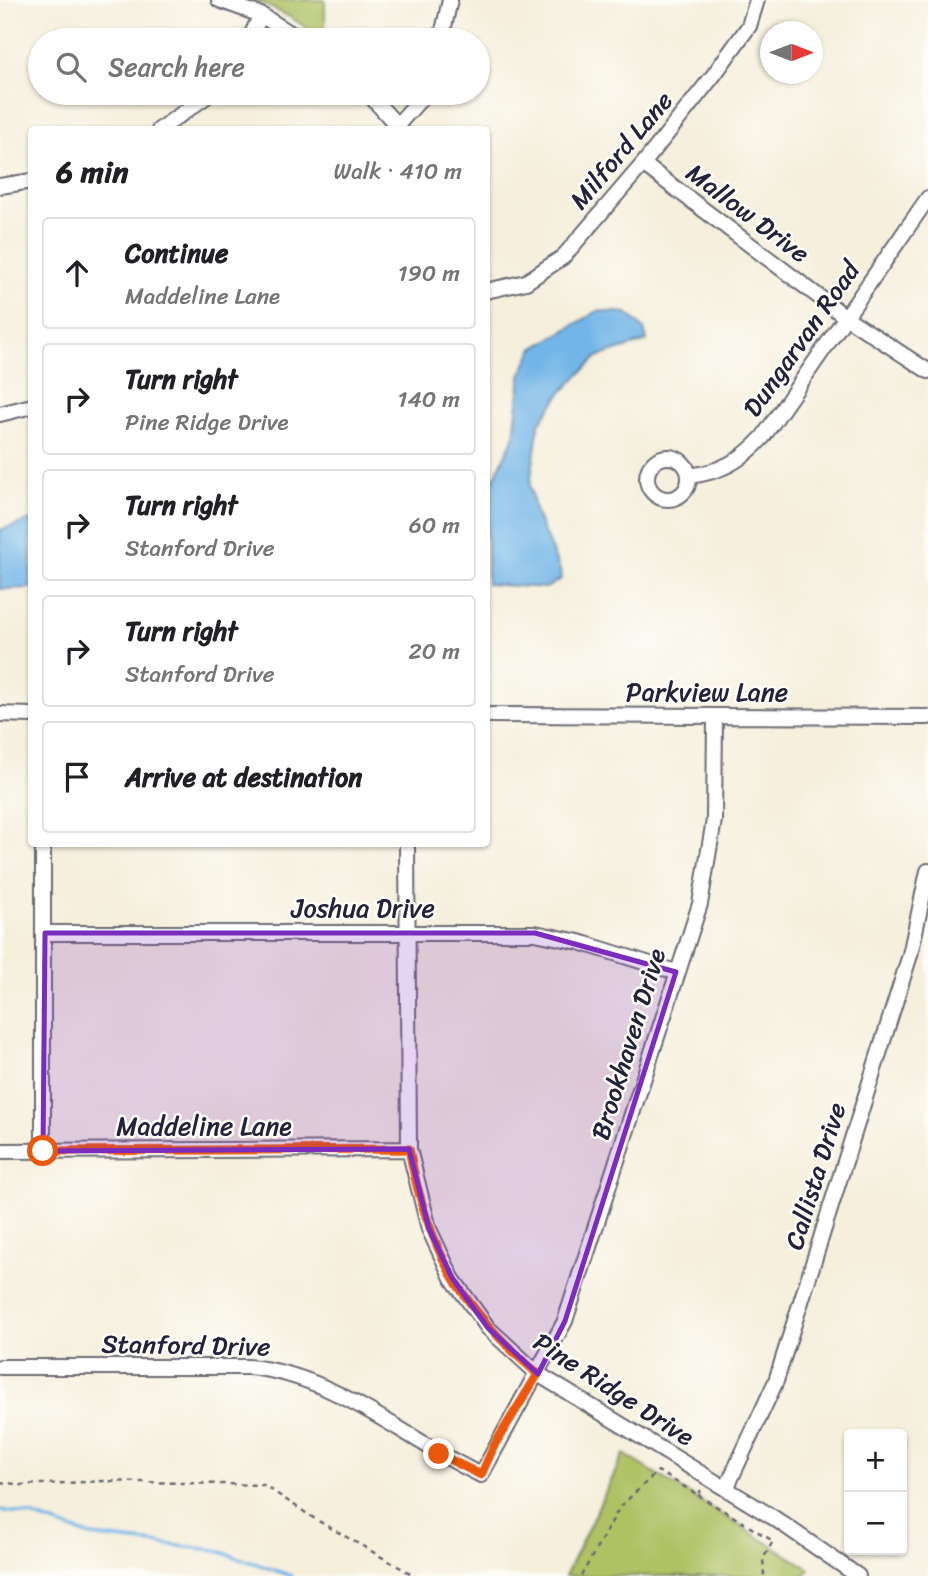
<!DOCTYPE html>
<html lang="en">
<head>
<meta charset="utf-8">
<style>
	body { margin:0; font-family:Sriracha,sans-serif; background:#f6f6f6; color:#202124 }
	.controls { position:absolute; right:21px; bottom:21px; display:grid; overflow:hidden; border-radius:7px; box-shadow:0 2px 5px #0004 }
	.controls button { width:63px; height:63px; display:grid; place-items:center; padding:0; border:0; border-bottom:2px solid #e0e0e0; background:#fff; color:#202124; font:35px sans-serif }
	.compass { position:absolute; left:760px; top:21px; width:63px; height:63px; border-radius:50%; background:#fff; box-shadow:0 2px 5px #0004; rotate:90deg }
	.stop { position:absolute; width:21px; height:21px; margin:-16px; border:5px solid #ea580c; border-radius:50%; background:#fff }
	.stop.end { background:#ea580c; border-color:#fff; box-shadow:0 2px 7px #0008 }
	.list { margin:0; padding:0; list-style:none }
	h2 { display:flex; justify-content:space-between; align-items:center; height:91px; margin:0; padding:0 28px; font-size:30px }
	h2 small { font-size:23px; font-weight:400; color:#757577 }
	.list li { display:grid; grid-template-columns:46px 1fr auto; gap:21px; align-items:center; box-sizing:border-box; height:112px; margin:0 14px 14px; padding:0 14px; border:2px solid #e0e0e0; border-radius:7px }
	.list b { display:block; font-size:26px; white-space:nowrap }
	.list p { margin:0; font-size:23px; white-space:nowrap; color:#757577 }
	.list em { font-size:23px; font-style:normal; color:#757577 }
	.icon { flex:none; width:38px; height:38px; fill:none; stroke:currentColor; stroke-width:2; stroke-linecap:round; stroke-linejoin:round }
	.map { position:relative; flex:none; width:928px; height:1576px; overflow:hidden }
	.search { position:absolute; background:#fff; box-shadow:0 2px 5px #0004; left:28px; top:28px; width:462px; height:77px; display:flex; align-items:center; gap:18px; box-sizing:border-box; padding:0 24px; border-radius:38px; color:#757577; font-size:26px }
	.panel { position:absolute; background:#fff; box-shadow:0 2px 5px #0004; left:28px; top:126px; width:462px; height:721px; border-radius:7px }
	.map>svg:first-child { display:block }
	.green { fill:#afc164; stroke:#687250; stroke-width:2 }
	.water { fill:#72b5e7; stroke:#4a6c91; stroke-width:2 }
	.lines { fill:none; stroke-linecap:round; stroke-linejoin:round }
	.stream { stroke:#72b5e7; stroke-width:3.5 }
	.street-casing { stroke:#6c6a73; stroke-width:18 }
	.path { stroke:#6c6a73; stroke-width:2.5; stroke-dasharray:5 5; stroke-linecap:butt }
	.street { stroke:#fff; stroke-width:14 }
	.route { stroke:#ea580c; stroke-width:9 }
	.marked { fill:#7b2cbf; fill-opacity:0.2; stroke:#7b2cbf; stroke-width:5; stroke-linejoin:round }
	.labels { text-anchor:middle; stroke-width:5; stroke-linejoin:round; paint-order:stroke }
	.street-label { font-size:26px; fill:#22223b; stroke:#fdfcf7 }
</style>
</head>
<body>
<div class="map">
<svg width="928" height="1576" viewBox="0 0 928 1576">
	<rect width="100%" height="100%" fill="#fdfcf7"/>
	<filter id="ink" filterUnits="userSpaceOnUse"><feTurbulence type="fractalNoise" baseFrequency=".0143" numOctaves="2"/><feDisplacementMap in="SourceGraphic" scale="14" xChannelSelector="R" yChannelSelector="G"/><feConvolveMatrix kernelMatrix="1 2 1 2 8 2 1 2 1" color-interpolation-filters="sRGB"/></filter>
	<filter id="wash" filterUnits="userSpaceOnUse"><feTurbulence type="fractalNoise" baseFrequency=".00686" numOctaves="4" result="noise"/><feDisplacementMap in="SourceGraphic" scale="28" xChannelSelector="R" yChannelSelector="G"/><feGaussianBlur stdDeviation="1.57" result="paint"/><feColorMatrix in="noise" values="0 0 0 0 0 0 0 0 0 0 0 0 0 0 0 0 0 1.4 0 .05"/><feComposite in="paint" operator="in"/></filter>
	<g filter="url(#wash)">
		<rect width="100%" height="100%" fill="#f5efdc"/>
		<!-- green -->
		<path class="green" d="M255,0H325V40L290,17Z
			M624,1454L810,1569L805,1576H565Z"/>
		<!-- water -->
		<path class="water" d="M598,311L627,313L644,329L647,341L597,357L561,393L539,424L530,485L536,514L560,570L561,579L546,588L487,584V493L514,437L521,375L533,349Z
			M31,520V588L0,589V530Z"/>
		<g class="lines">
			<!-- stream -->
			<path class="stream" d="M0,1510L31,1515L91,1536L215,1550L292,1576"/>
		</g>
	</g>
	<g filter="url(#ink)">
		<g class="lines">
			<defs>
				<path id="street" d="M219,0L261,15L301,40
					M249,40L261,15
					M441,40L450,0
					M368,93L401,130
					M398,124L426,93
					M159,130L211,93
					M643,164L847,318L928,371
					M0,186L32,181
					M486,291L526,282L563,257L643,164L713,76L749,26L757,0
					M0,414L32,406
					M647 478a21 21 0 1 1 42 0a21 21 0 1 1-42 0Z
					M689,476C721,472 741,461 763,437L928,198
					M0,714L32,715
					M486,715L928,717
					M43,844V1151
					M407,844L409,1149L429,1229L452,1278L488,1328L538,1374L774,1518L858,1576
					M45,933H535L579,942L676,972
					M0,1151L409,1149
					M0,1367H248C335,1374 404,1439 481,1475L565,1321L700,904L714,820L715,718
					M726,1489L776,1381L910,955L928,871"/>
			</defs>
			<!-- street casing -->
			<use href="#street" class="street-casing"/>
			<!-- path -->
			<path class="path" d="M0,1482L22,1485L103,1481L264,1485L315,1519L415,1576
				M698,1495L773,1541L763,1559L764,1576
				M581,1576L620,1507L658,1471L698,1495L701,1490"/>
			<!-- street -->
			<use href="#street" class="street"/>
		</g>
	</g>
	<g class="lines" filter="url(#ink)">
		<!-- route -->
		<path class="route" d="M43,1151L409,1149C428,1251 460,1307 538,1374L495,1444L481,1475L439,1454"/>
	</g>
	<!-- marked area -->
	<path class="marked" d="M45,933H535L676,972L565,1321L538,1374L488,1328L452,1278L429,1229L409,1149L43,1151Z"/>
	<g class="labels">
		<!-- street labels -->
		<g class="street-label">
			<text transform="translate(621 150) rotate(-50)" y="9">Milford Lane</text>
			<text transform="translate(748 213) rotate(37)" y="9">Mallow Drive</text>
			<text transform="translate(801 339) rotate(-55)" y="9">Dungarvan Road</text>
			<text x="707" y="701">Parkview Lane</text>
			<text x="363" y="917">Joshua Drive</text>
			<text transform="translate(628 1044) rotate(-73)" y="9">Brookhaven Drive</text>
			<text x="204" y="1135">Maddeline Lane</text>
			<text transform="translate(815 1176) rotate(-73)" y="9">Callista Drive</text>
			<text transform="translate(186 1345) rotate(1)" y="9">Stanford Drive</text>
			<text transform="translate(614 1389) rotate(33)" y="9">Pine Ridge Drive</text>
		</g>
	</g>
</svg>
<div class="controls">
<button>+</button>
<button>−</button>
</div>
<svg class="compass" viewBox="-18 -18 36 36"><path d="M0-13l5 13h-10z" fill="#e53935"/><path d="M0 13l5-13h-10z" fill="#757577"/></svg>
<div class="stop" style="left:43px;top:1151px"></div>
<div class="stop end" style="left:439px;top:1454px"></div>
<div class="search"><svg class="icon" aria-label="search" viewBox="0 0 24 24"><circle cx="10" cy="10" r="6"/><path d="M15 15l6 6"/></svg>Search here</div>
<section class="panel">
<h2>6 min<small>Walk · 410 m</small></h2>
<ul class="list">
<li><svg class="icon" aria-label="ahead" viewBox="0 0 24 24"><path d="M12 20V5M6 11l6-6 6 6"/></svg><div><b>Continue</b><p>Maddeline Lane</p></div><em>190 m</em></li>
<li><svg class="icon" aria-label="right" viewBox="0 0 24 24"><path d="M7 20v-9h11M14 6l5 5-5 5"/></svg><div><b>Turn right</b><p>Pine Ridge Drive</p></div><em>140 m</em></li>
<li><svg class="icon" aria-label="right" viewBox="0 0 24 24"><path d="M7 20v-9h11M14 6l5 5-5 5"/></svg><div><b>Turn right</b><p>Stanford Drive</p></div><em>60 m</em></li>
<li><svg class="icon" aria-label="right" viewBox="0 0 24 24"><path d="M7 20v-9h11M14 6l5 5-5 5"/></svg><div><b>Turn right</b><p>Stanford Drive</p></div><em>20 m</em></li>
<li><svg class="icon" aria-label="arrive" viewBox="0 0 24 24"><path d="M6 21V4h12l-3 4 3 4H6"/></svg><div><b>Arrive at destination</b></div></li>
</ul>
</section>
</div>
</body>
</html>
